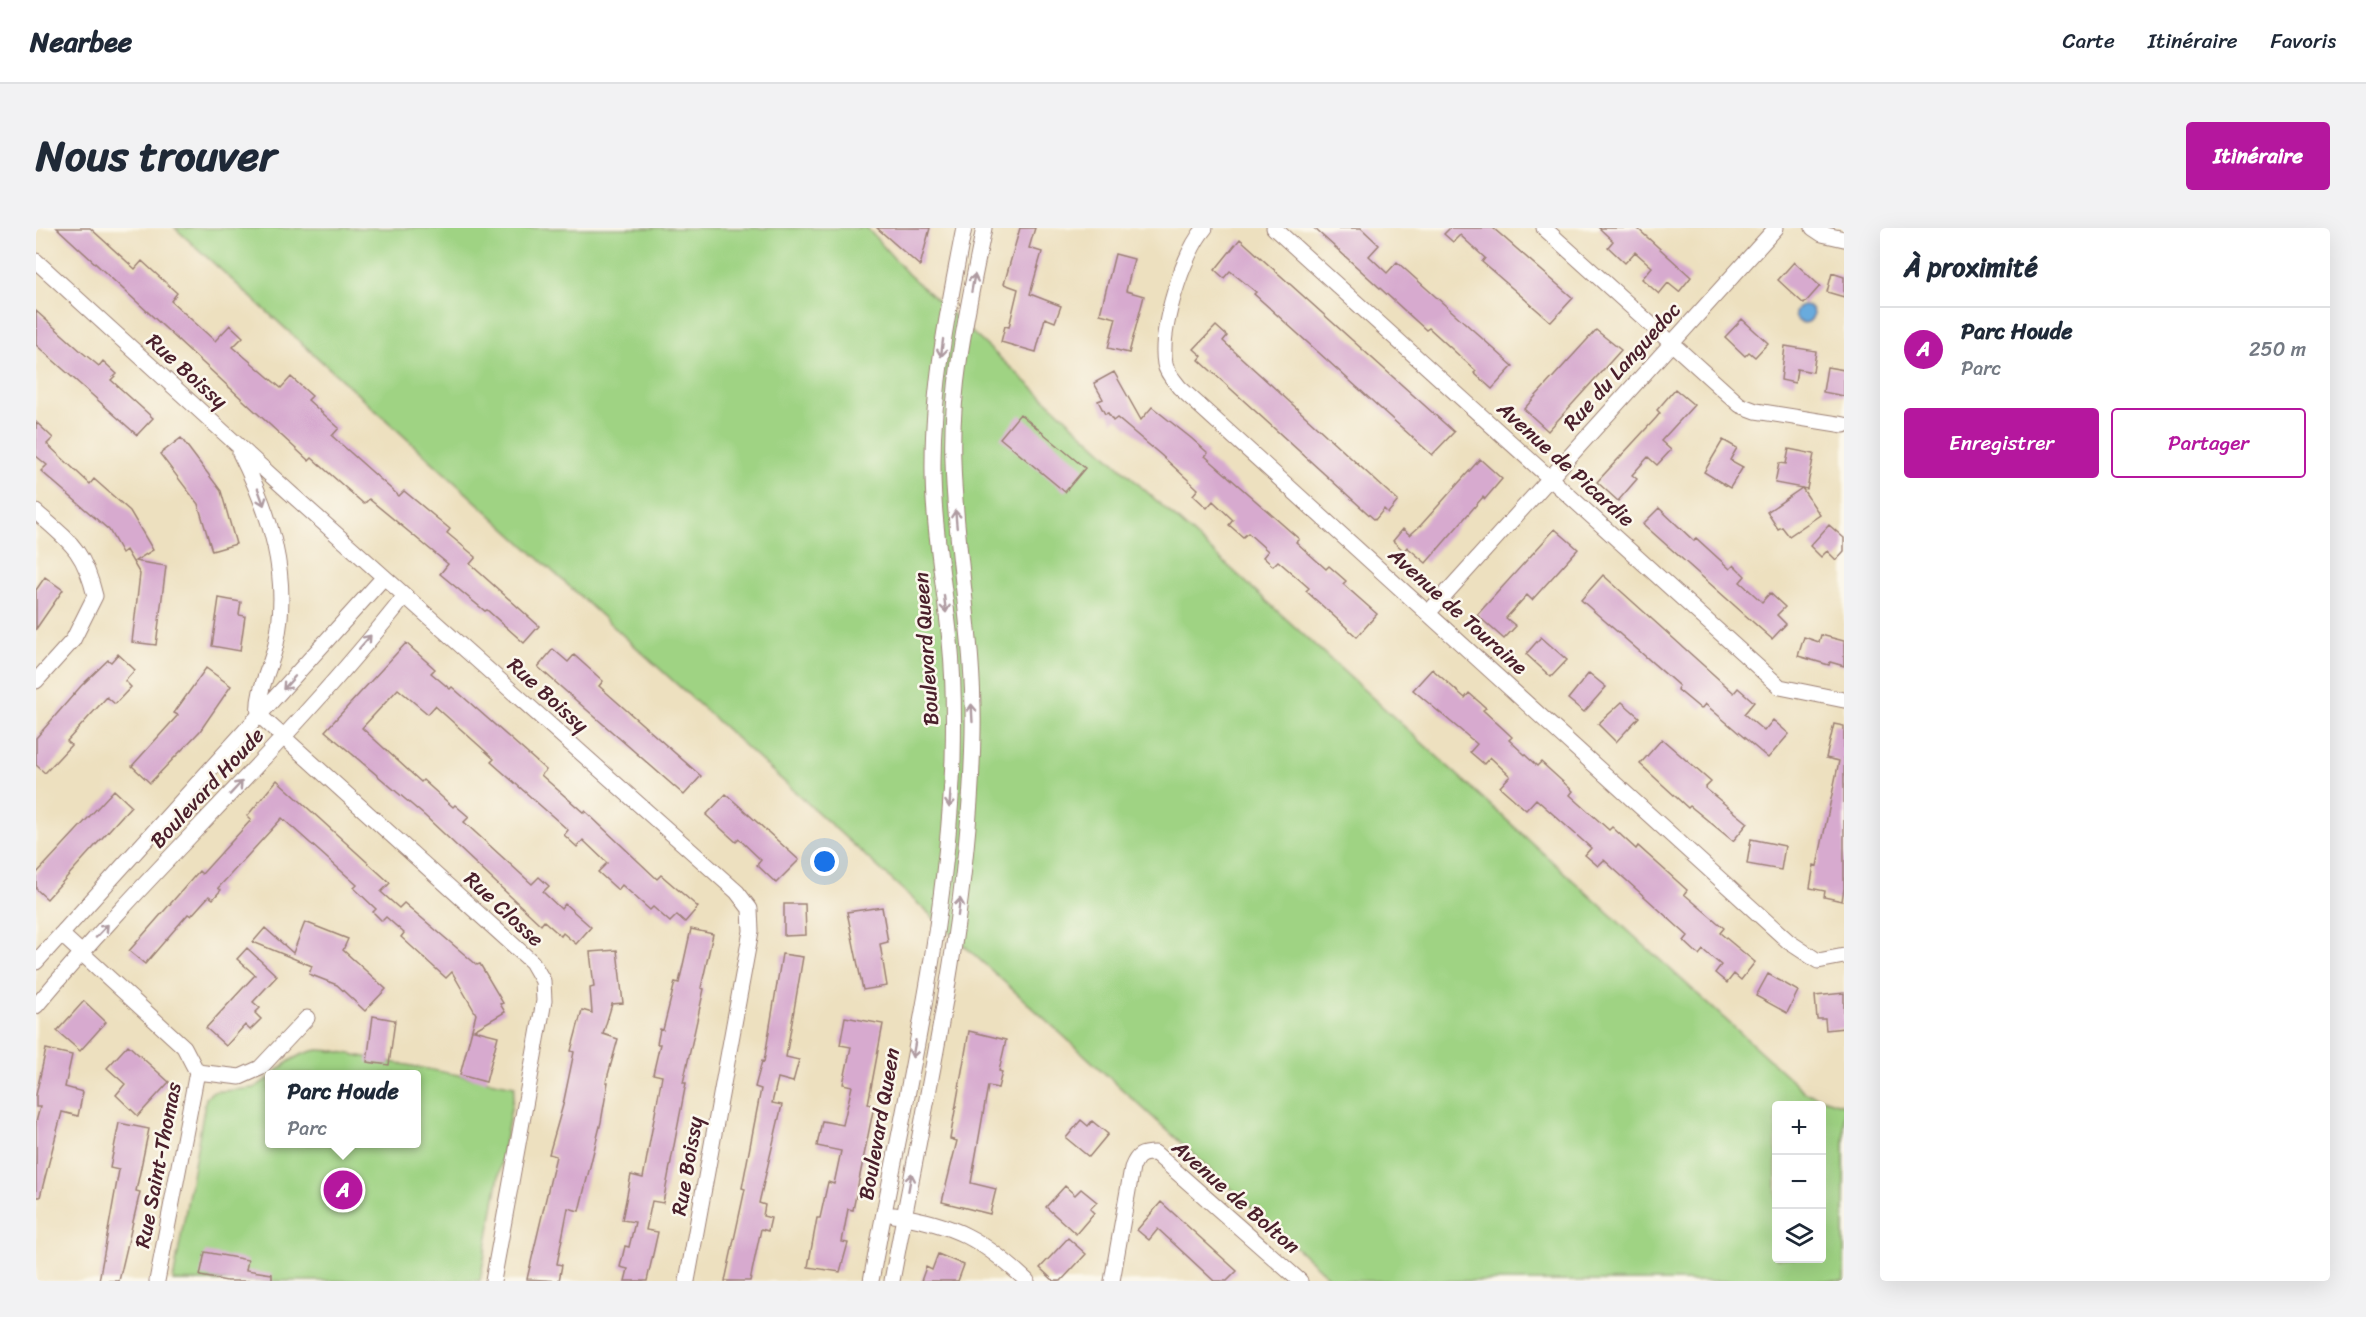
<!DOCTYPE html>
<html lang="fr">
<head>
<meta charset="utf-8">
<style>
	body { margin:0; font-family:Sriracha,sans-serif; background:#f2f2f3; color:#1f2937 }
	.controls { position:absolute; right:18px; bottom:18px; display:grid; overflow:hidden; border-radius:6px; box-shadow:0 6px 24px #0002 }
	.controls button { width:54px; height:54px; display:grid; place-items:center; padding:0; border:0; border-bottom:2px solid #e0e1e3; background:#fff; color:#1f2937; font:30px sans-serif }
	.you { position:absolute; left:789px; top:634px; width:21px; height:21px; margin:-15px; border:4px solid #fff; border-radius:50%; background:#1a73e8; box-shadow:0 0 0 9px #1a73e833 }
	.badge { display:grid; place-items:center; width:39px; height:39px; border-radius:50%; background:#b5179e; color:#fff; font-size:20px; font-weight:700 }
	.pin { position:absolute; translate:-50% -50%; border:3px solid #fff; box-shadow:0 2px 6px #0006 }
	.popup { position:absolute; left:229px; top:842px; width:156px; height:78px; box-sizing:border-box; display:grid; place-content:center; border-radius:6px; background:#fff; filter:drop-shadow(0 2px 4px #0005); font-size:20px; white-space:nowrap; color:#747a83 }
	.popup b { font-size:22px; color:#1f2937 }
	.popup::after { content:''; position:absolute; left:50%; top:100%; margin-left:-12px; border:12px solid transparent; border-top-color:#fff }
	.list { margin:0; padding:0; list-style:none }
	h2 { display:flex; justify-content:space-between; align-items:center; height:78px; margin:0; padding:0 24px; font-size:26px }
	h2 small { font-size:20px; font-weight:400; color:#747a83 }
	.list li { display:grid; grid-template-columns:39px 1fr auto; gap:18px; align-items:center; box-sizing:border-box; height:84px; padding:0 24px; border-top:2px solid #e0e1e3 }
	.list b { display:block; font-size:22px; white-space:nowrap }
	.list p { margin:0; font-size:20px; white-space:nowrap; color:#747a83 }
	.list em { font-size:20px; font-style:normal; color:#747a83 }
	.actions { display:flex; gap:12px; padding:18px 24px }
	.actions a { flex:1; padding:14px 0; border:2px solid #b5179e; border-radius:6px; text-align:center; font-size:21px; color:#b5179e }
	.actions .main { background:#b5179e; color:#fff }
	.icon { flex:none; width:33px; height:33px; fill:none; stroke:currentColor; stroke-width:2; stroke-linecap:round; stroke-linejoin:round }
	.map { position:relative; flex:none; width:1808px; height:1053px; overflow:hidden; border-radius:6px }
	header { display:flex; align-items:center; gap:36px; box-sizing:border-box; height:84px; padding:0 30px; background:#fff; border-bottom:2px solid #e0e1e3 }
	header strong { font-size:28px }
	nav { display:flex; gap:33px; margin-inline-start:auto; font-size:21px }
	.intro { display:flex; align-items:center; justify-content:space-between; box-sizing:border-box; height:144px; padding:0 36px }
	h1 { margin:0; font-size:42px }
	.button { padding:15px 27px; border-radius:6px; background:#b5179e; color:#fff; font-size:21px; font-weight:700 }
	main { display:flex; gap:36px; padding:0 36px }
	aside { flex:1; background:#fff; border-radius:6px; box-shadow:0 6px 24px #0002 }
	.map>svg:first-child { display:block }
	.green { fill:#9fd383; stroke:#747957; stroke-width:1.5; fill-rule:evenodd }
	.water { fill:#69abdd; stroke:#5a6584; stroke-width:1.5 }
	.building { fill:#d7aacf }
	.lines { fill:none; stroke-linecap:round; stroke-linejoin:round }
	.street-casing { stroke:#9c8075; stroke-width:17 }
	.street { stroke:#fff; stroke-width:15 }
	.oneway { stroke:#ae9aa0 }
	.labels { text-anchor:middle; stroke-width:5; stroke-linejoin:round; paint-order:stroke }
	.street-label { font-size:21px; fill:#4a1f2b; stroke:#fbf7ec }
</style>
</head>
<body>
<header>
<strong>Nearbee</strong>
<nav><a>Carte</a><a>Itinéraire</a><a>Favoris</a></nav>
</header>
<div class="intro"><h1>Nous trouver</h1><a class="button">Itinéraire</a></div>
<main>
<div class="map">
<svg width="1808" height="1053" viewBox="0 0 1808 1053">
	<rect width="100%" height="100%" fill="#fbf7ec"/>
	<filter id="ink" filterUnits="userSpaceOnUse"><feTurbulence type="fractalNoise" baseFrequency=".0167" numOctaves="2"/><feDisplacementMap in="SourceGraphic" scale="12" xChannelSelector="R" yChannelSelector="G"/><feConvolveMatrix kernelMatrix="1 2 1 2 8 2 1 2 1" color-interpolation-filters="sRGB"/></filter>
	<filter id="wash" filterUnits="userSpaceOnUse"><feTurbulence type="fractalNoise" baseFrequency=".008" numOctaves="4" result="noise"/><feDisplacementMap in="SourceGraphic" scale="24" xChannelSelector="R" yChannelSelector="G"/><feGaussianBlur stdDeviation="1.35" result="paint"/><feColorMatrix in="noise" values="0 0 0 0 0 0 0 0 0 0 0 0 0 0 0 0 0 1.4 0 .05"/><feComposite in="paint" operator="in"/></filter>
	<g filter="url(#wash)">
		<rect width="100%" height="100%" fill="#ede0bf"/>
		<!-- green -->
		<path class="green" d="M139,0H831L872,46L1770,865L1808,877V1053H1297ZM1740,878H1786V1030H1740Z
			M282,822L299,823L479,858L444,1053H137L170,870L176,864L218,860L233,850L234,916H380V846H238C252,833 263,825 282,822Z"/>
		<!-- water -->
		<path class="water" d="M1759 86a9 9 0 1 1 18 0a9 9 0 1 1-18 0Z"/>
		<g id="blocks">
			<!-- building -->
			<path class="building" d="M21,0H54L99,41L106,33L141,65L135,73L179,113L194,97L207,109L197,119L245,160L255,149L276,168L272,172L303,200L296,208L363,268L368,263L414,301L411,305L440,329L434,336L503,398L488,415L451,382L449,383L404,346L412,336L333,271L328,276L276,230L273,233Z
				M841,0H894L884,38Z
				M984,0H999L993,20L1006,24L994,66L1025,78L1019,94L1009,90L1000,124L965,114L969,98L973,99L982,61L968,56Z
				M1278,0H1325L1343,17L1333,28L1351,45L1361,34L1477,138L1456,161L1438,145L1440,143L1393,100L1390,102Z
				M1414,0H1457L1537,70L1515,94L1446,34L1449,30L1424,7L1417,14L1408,6Z
				M1563,0H1601L1655,49L1643,64L1632,55L1623,66L1606,51L1616,39L1599,24L1589,35L1572,19L1577,13Z
				M1204,11L1418,204L1396,227L1218,66L1220,64L1194,43L1188,50L1179,42Z
				M1079,26L1098,31L1090,63L1108,68L1093,125L1072,120L1080,90L1064,86Z
				M1758,34L1784,58L1768,76L1742,52Z
				M1796,45L1808,49V69L1791,64Z
				M0,83L47,125L63,138L67,133L81,146L75,152L117,190L101,207L0,117Z
				M1706,91L1732,115L1719,129L1713,124L1709,128L1689,109Z
				M1180,98L1191,108L1187,113L1362,273L1352,285L1348,281L1339,292L1163,132L1166,128L1158,121Z
				M1560,102L1585,122L1512,203L1488,181Z
				M1749,118L1780,123L1777,144L1761,141L1759,155L1745,152Z
				M1791,139L1808,142V168L1787,164Z
				M1078,144L1105,192L1116,179L1155,210L1172,225L1169,228L1263,311L1260,314L1290,341L1293,338L1310,353L1307,356L1341,386L1321,409L1270,363L1273,360L1242,333L1237,338L1227,329L1232,323L1212,305L1207,309L1193,297L1197,292L1177,273L1171,280L1157,267L1162,261L1125,227L1081,190L1077,193L1072,185L1069,186L1062,173L1067,171L1058,155Z
				M1639,161L1658,177L1625,213L1635,222L1621,237L1612,229L1596,247L1601,251L1582,273L1561,254L1620,190L1624,185L1621,182Z
				M984,186L1049,240L1029,264L964,210Z
				M0,194L17,210L11,216L54,256L58,251L94,283L117,322L99,333L130,338L120,417L96,414L104,346L90,322L86,325L73,302L5,243L11,237L0,228Z
				M145,210L185,263L200,316L176,323L162,276L124,226Z
				M1687,212L1701,220L1694,232L1707,239L1694,260L1668,244Z
				M1753,221L1778,226L1771,261L1739,255L1743,235L1750,236Z
				M1444,231L1466,251L1449,271L1447,269L1390,335L1371,319L1368,323L1357,313L1367,301L1374,307L1385,297Z
				M1766,260L1784,287L1753,308L1746,299L1742,301L1731,284Z
				M1623,280L1658,313L1660,310L1694,341L1698,337L1709,348L1704,354L1726,374L1734,365L1749,379L1741,387L1750,396L1736,411L1607,296Z
				M1793,297L1808,310V323L1800,332L1791,323L1785,329L1774,318Z
				M1519,301L1542,321L1496,372L1491,367L1470,390L1480,398L1468,411L1441,387Z
				M1567,347L1698,465L1702,460L1718,474L1708,486L1728,503L1737,492L1753,506L1732,530L1669,476L1665,481L1641,461L1643,458L1545,372Z
				M9,349L27,362L0,401V362Z
				M183,370L205,374L203,387L209,388L204,423L176,418Z
				M1785,407L1808,413V438L1794,434L1793,437L1762,428L1768,409L1783,414Z
				M1505,409L1531,432L1515,449L1490,426Z
				M370,415L399,441L395,445L414,461L416,459L510,542L505,547L548,585L549,583L621,651L625,647L662,679L649,694L641,687L634,694L617,679L614,682L586,657L582,662L562,644L571,635L547,612L541,619L528,607L532,602L455,534L458,531L399,478L392,486L362,461L326,500L385,554L387,552L417,579L419,577L433,589L428,594L486,647L496,656L503,649L513,658L507,664L525,681L529,676L555,699L540,716L527,705L525,708L508,693L505,697L389,588L289,503Z
				M517,421L532,434L538,427L567,453L563,458L665,548L648,567L502,439Z
				M82,426L99,442L89,453L95,459L79,476L71,469L31,513L35,517L9,545L0,537V510L45,458L72,432L75,434Z
				M170,440L195,458L164,503L114,555L96,538L142,487L138,485Z
				M1396,441L1429,470L1433,465L1450,480L1447,482L1476,509L1473,512L1501,538L1505,534L1537,563L1534,567L1573,602L1576,599L1600,621L1602,618L1651,662L1648,666L1688,700L1684,705L1719,734L1705,752L1698,746L1691,755L1679,745L1685,737L1667,722L1663,727L1648,713L1652,708L1568,632L1562,638L1549,627L1555,620L1500,571L1490,582L1464,559L1474,548L1454,529L1448,536L1434,524L1441,516L1377,462Z
				M1553,445L1570,459L1548,484L1532,471Z
				M1586,474L1603,489L1580,514L1562,496Z
				M1798,496L1808,498V660L1806,673L1788,669L1789,663L1774,660L1778,637L1781,638L1803,533L1790,530Z
				M1626,511L1675,554L1669,560L1712,595L1697,613L1654,578L1652,580L1604,536Z
				M241,552L354,655L345,664L363,680L368,675L441,737L444,736L467,775L464,776L469,784L438,802L462,808L450,854L424,847L440,786L416,744L410,750L365,709L368,705L350,689L346,693L337,684L340,681L318,660L321,657L246,590L182,660L185,662L177,671L173,668L155,688L152,686L109,736L93,723L163,643L166,646L215,592L211,588Z
				M78,562L95,578L11,671L0,661V646Z
				M690,566L763,632L740,655L721,637L725,632L703,611L700,614L670,587Z
				M1715,611L1749,618L1745,642L1711,636Z
				M748,676H769L770,707L748,708Z
				M846,679L852,714L844,716L851,758L827,762L811,684Z
				M269,694L312,711L307,722L350,761L329,783L301,757L273,746L276,738L217,714L229,700L257,725Z
				M655,701L677,706L665,760L668,761L647,855H650L627,975L616,973L610,1002L622,1004L611,1053H589L592,1041L584,1039L589,1018L593,1019L599,994L586,992L595,947L607,950L626,848L617,846L624,816H621L624,801L627,802L639,754L643,755Z
				M211,720L241,748L217,774L224,780L219,785L225,791L214,802L209,797L190,818L170,800L219,747L201,731Z
				M581,722L587,775L576,776L567,806L582,811L570,854H572L565,894L543,983L532,980L521,1036L526,1037L523,1053L491,1051L520,928L513,926L527,877L538,824L535,823L546,782L556,785L554,760L558,759L554,724Z
				M746,726L767,729L750,829L763,832L757,854L742,850L736,875L746,877L723,975L729,977L727,988L735,990L732,1003L725,1001L714,1053H689L709,961L706,960L725,861L719,859L726,833L728,834Z
				M1732,746L1762,763L1751,785L1720,768Z
				M1808,765V800L1790,802L1789,791H1781L1779,768Z
				M48,773L70,794L44,823L21,803Z
				M337,788L359,792L353,837L331,834Z
				M809,789L847,796L832,876L838,878L817,982L812,981L806,1014L812,1015L804,1044L772,1039L781,990H784L792,954L798,956L805,923L781,918L786,893L807,897L816,858L807,856L815,819L804,817Z
				M933,803L970,812L963,843L966,844L962,860L952,858L935,955L960,961L954,986L906,974L921,913L914,911Z
				M92,817L133,854L102,888L80,867L89,856L71,840Z
				M10,821L36,827L29,859L47,864L42,888L26,884L4,969H0V894L4,879H0V867Z
				M1045,892L1052,898L1056,893L1072,906L1053,929L1030,910Z
				M83,895L113,901L100,963L104,964L83,1053H63L83,942L74,940Z
				M1029,958L1039,967L1045,961L1061,974L1054,981L1058,985L1040,1006L1010,979Z
				M1125,974L1201,1043L1191,1053H1178L1122,1001L1113,1012L1101,1002Z
				M1032,1010L1050,1026L1025,1053H1018L1004,1040Z
				M169,1024L212,1032L210,1042L236,1046V1053H191L164,1048Z
				M902,1026L928,1037L922,1053H885L890,1039L896,1042Z"/>
		</g>
	</g>
	<g filter="url(#ink)">
		<use href="#blocks" fill-opacity="0" stroke="#9c8075" stroke-width="1.5"/>
		<g class="lines">
			<defs>
				<path id="street" d="M1169,0C1147,25 1123,102 1129,136C1130,144 1138,152 1143,159L1753,714L1782,733L1808,728
					M1238,0L1744,459L1808,472
					M1508,0L1704,177L1720,183L1808,197
					M1777,0L1786,6L1808,11
					M0,33L253,264L701,664L714,681L715,703L651,1053
					M204,225C234,285 255,348 240,416C235,439 220,464 223,487
					M0,284C34,314 48,322 59,368L37,412L0,453
					M1393,384L1740,0
					M223,487L496,734L507,753L508,773L457,1053
					M25,706L148,819L161,844L121,1053
					M0,734L348,349
					M0,778C118,637 255,513 369,368
					M161,844L204,849L224,840L271,790
					M858,987C919,996 947,1012 991,1053
					M835,1053C866,883 911,703 917,531C918,492 918,452 914,413C908,353 896,293 897,233C897,154 913,77 928,0
					M856,1053C889,872 934,689 937,504C939,413 919,323 917,233C914,155 933,76 948,0
					M1076,1053L1096,940C1101,927 1105,925 1119,925L1264,1053"/>
			</defs>
			<!-- street casing -->
			<use href="#street" class="street-casing"/>
			<!-- street -->
			<use href="#street" class="street"/>
		</g>
		<!-- one-way arrows -->
		<defs><path id="oneway-shaft" d="M-6 0H5M1.5-3L5.5 0L1.5 3" fill="none" stroke-width="1.6" stroke-linecap="round" stroke-linejoin="round" transform="scale(1.5)"/></defs>
		<g class="oneway">
			<use href="#oneway-shaft" transform="translate(937 55) rotate(-80)"/>
			<use href="#oneway-shaft" transform="translate(906 120) rotate(97)"/>
			<use href="#oneway-shaft" transform="translate(225 269) rotate(70)"/>
			<use href="#oneway-shaft" transform="translate(920 291) rotate(-95)"/>
			<use href="#oneway-shaft" transform="translate(909 376) rotate(83)"/>
			<use href="#oneway-shaft" transform="translate(329 414) rotate(-49)"/>
			<use href="#oneway-shaft" transform="translate(253 455) rotate(132)"/>
			<use href="#oneway-shaft" transform="translate(936 485) rotate(-93)"/>
			<use href="#oneway-shaft" transform="translate(200 560) rotate(-47)"/>
			<use href="#oneway-shaft" transform="translate(914 571) rotate(94)"/>
			<use href="#oneway-shaft" transform="translate(923 679) rotate(-83)"/>
			<use href="#oneway-shaft" transform="translate(66 703) rotate(-47)"/>
			<use href="#oneway-shaft" transform="translate(878 821) rotate(100)"/>
			<use href="#oneway-shaft" transform="translate(874 954) rotate(-80)"/>
		</g>
	</g>
	<g class="labels">
		<!-- street labels -->
		<g class="street-label">
			<text transform="translate(1586 138) rotate(-48)" y="7">Rue du Languedoc</text>
			<text transform="translate(151 143) rotate(42)" y="7">Rue Boissy</text>
			<text transform="translate(1530 236) rotate(42)" y="7">Avenue de Picardie</text>
			<text transform="translate(1422 383) rotate(42)" y="7">Avenue de Touraine</text>
			<text transform="translate(890 421) rotate(-94)" y="7">Boulevard Queen</text>
			<text transform="translate(512 467) rotate(42)" y="7">Rue Boissy</text>
			<text transform="translate(171 560) rotate(-47)" y="7">Boulevard Houde</text>
			<text transform="translate(468 681) rotate(43)" y="7">Rue Closse</text>
			<text transform="translate(843 896) rotate(-80)" y="7">Boulevard Queen</text>
			<text transform="translate(122 937) rotate(-79)" y="7">Rue Saint-Thomas</text>
			<text transform="translate(651 938) rotate(-80)" y="7">Rue Boissy</text>
			<text transform="translate(1200 969) rotate(41)" y="7">Avenue de Bolton</text>
		</g>
	</g>
</svg>
<div class="controls">
<button>+</button>
<button>−</button>
<button><svg class="icon" aria-label="layers" viewBox="0 0 24 24"><path d="M12 4l9 5-9 5-9-5zM3 14l9 5 9-5"/></svg></button>
</div>
<div class="you"></div>
<div class="pin badge" style="left:307px;top:962px">A</div>
<div class="popup"><b>Parc Houde</b>Parc</div>
</div>
<aside>
<h2>À proximité<small></small></h2>
<ul class="list">
<li><span class="badge">A</span><div><b>Parc Houde</b><p>Parc</p></div><em>250 m</em></li>
</ul>
<div class="actions"><a class="main">Enregistrer</a><a>Partager</a></div>
</aside>
</main>
</body>
</html>
